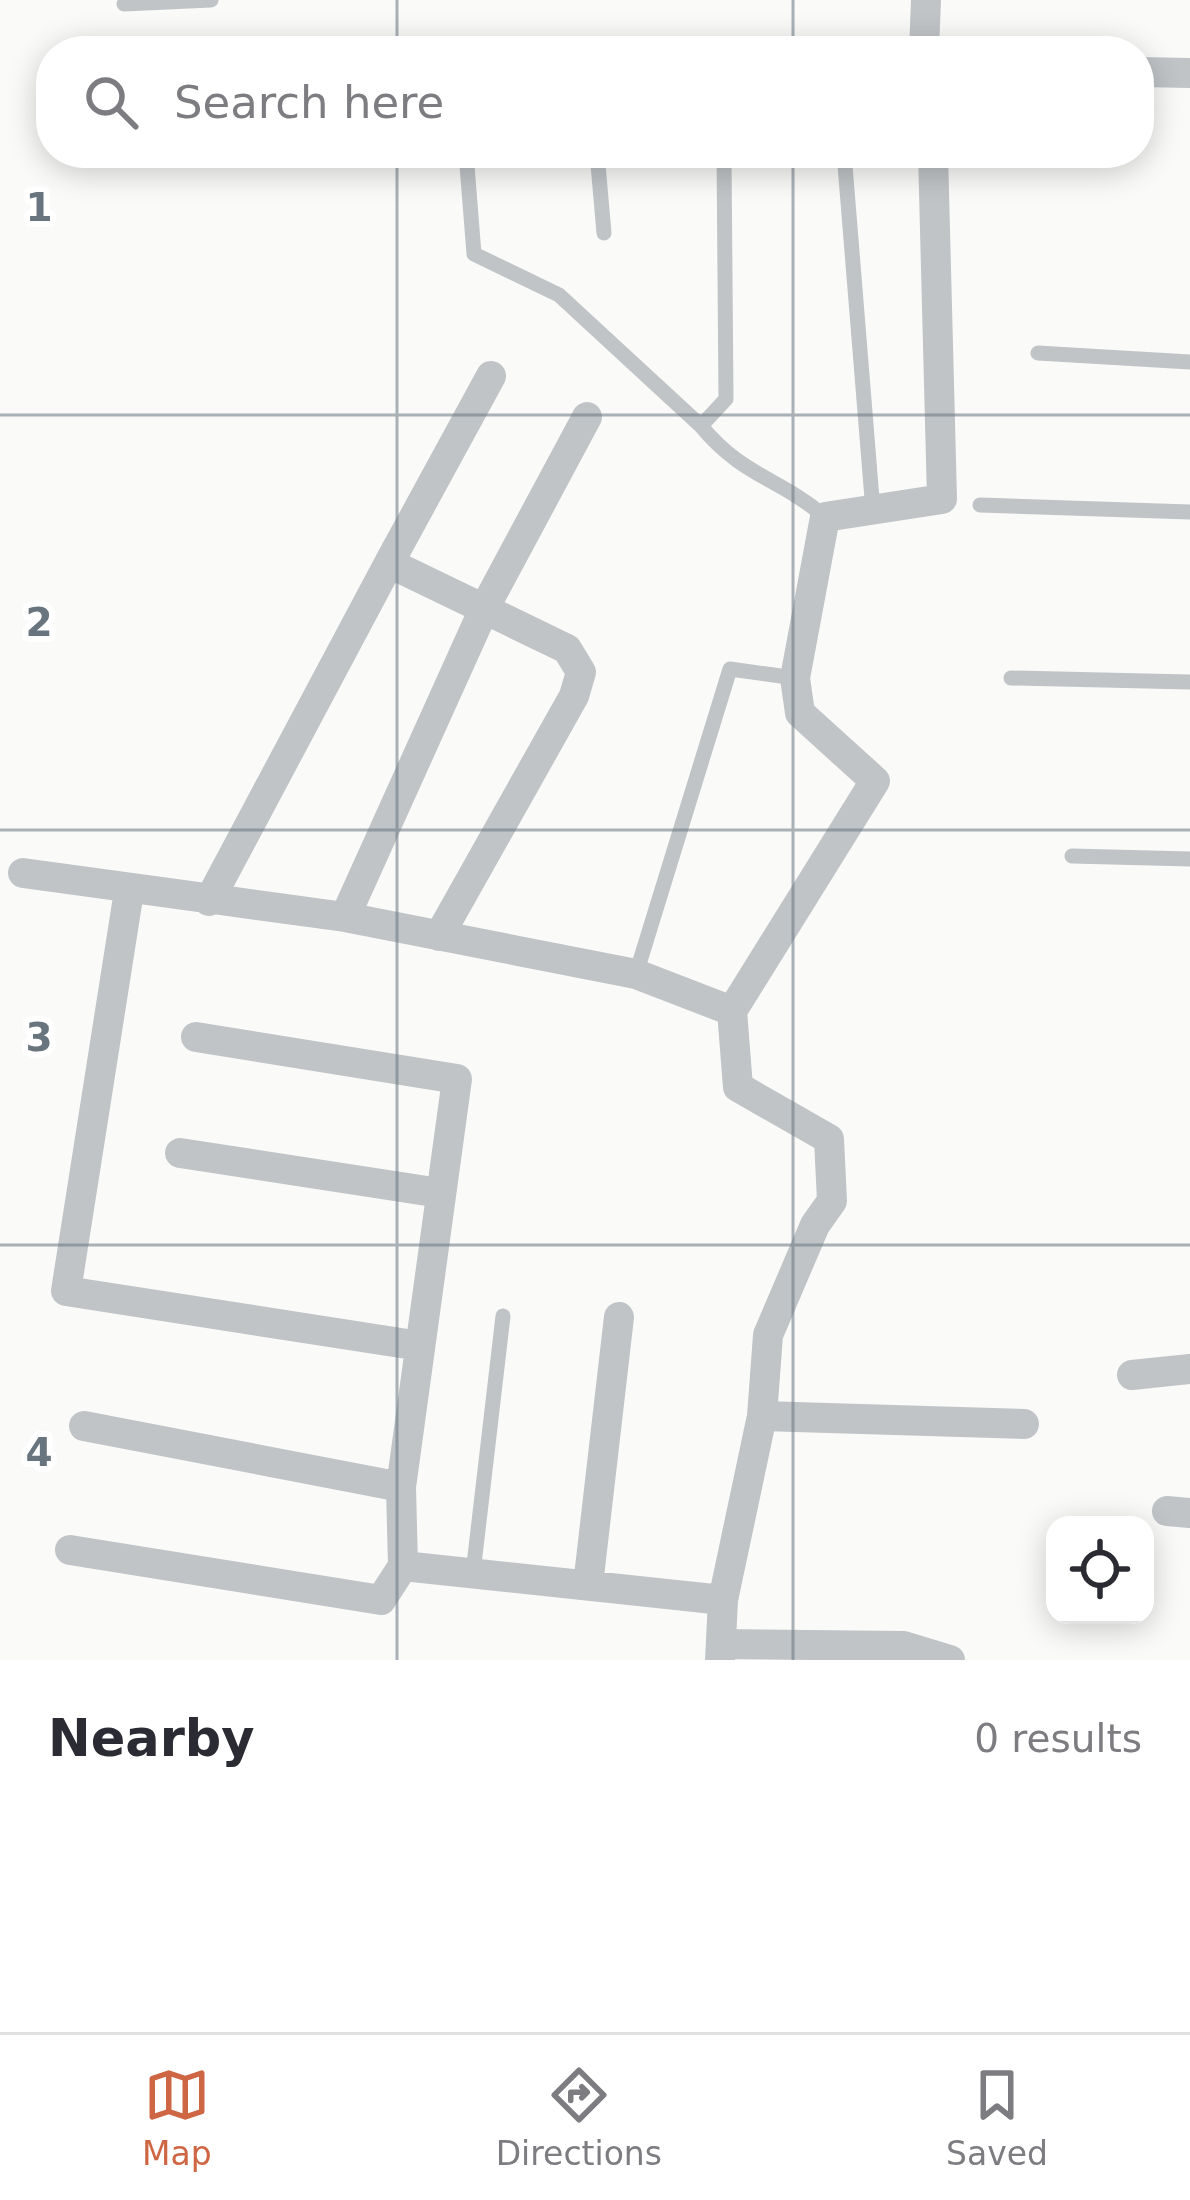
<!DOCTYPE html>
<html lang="en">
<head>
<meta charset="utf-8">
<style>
	body { margin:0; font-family:"DejaVu Sans",sans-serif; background:#f2f2f3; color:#2b2b33 }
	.controls { position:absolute; right:36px; bottom:36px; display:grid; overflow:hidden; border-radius:24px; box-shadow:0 6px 30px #0003 }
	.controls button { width:108px; height:108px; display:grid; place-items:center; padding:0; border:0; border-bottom:3px solid #e1e1e2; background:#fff; color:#2b2b33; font:60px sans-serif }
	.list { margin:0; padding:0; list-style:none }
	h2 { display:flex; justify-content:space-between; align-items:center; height:156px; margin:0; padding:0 48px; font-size:51px }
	h2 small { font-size:39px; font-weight:400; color:#7c7c81 }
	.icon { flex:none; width:66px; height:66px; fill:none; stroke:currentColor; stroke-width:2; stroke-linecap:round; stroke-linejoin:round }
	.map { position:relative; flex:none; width:1190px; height:1660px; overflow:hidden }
	.search { position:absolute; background:#fff; box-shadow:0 6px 30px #0003; left:36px; right:36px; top:36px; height:132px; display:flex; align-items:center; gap:30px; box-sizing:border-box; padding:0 42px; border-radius:48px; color:#7c7c81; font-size:45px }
	.sheet { height:372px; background:#fff }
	nav { display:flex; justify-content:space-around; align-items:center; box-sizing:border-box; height:168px; border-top:3px solid #e1e1e2; background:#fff; font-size:33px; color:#7c7c81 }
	nav a { display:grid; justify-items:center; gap:6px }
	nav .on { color:#ce6644 }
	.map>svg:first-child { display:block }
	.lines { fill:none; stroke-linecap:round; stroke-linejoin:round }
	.lane { stroke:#c0c4c7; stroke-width:15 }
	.street { stroke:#c0c4c7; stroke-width:30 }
	.grid { fill:none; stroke:#68757f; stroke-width:3; stroke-opacity:0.55 }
	.grid-label { font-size:39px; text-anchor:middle; font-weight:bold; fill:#68757f; stroke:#fff; stroke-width:12; stroke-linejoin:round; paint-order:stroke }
</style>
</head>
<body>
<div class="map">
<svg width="1190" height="1660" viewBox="0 0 1190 1660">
	<rect width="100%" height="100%" fill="#fafaf8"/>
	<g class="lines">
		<!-- lane -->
		<path class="lane" d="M124,4L211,0
			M466,153L474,254L559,295L701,426
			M597,153L604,233
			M724,153L726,399L701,426C743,477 780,478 825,517
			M844,153L873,511
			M1038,353L1190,362
			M980,505L1190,512
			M1011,678L1190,682
			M1072,856L1190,859
			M636,974L730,669L795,678
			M473,1573L503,1316"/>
		<!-- street -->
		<path class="street" d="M924,51L926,0
			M1139,72L1190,73
			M389,563L491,376
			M23,873L345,917L636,974L732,1011
			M129,891L66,1291L420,1346
			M209,901L389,563L567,649L581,672L574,696L439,936
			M345,917L484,609L587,417
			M196,1037L457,1079L401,1487L403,1566L723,1600
			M180,1153L440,1193
			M1132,1375L1190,1369
			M762,1416L1024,1424
			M84,1426L401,1487
			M1167,1511L1190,1513
			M70,1550L381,1600L403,1566
			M588,1585L619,1317
			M722,1644L904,1646L950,1660
			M720,1660L723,1600L762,1416L768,1335L815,1225L832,1201L829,1139L738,1087L732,1011L875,781L800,713L795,678L825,517L942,499L933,153"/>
	</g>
	<!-- grid -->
	<path class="grid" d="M397,0V51M793,0V51M397,153V1660M793,153V1660M0,415H1190M0,830H1190M0,1245H1190"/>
	<g class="grid-label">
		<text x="39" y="221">1</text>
		<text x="39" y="636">2</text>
		<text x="39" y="1051">3</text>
		<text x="39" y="1466">4</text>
	</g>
</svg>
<div class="controls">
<button><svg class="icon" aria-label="locate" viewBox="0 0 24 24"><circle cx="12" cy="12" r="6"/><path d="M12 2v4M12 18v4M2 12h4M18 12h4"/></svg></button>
</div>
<div class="search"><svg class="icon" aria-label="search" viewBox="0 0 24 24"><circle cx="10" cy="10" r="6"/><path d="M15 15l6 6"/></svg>Search here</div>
</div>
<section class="sheet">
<h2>Nearby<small>0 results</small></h2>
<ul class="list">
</ul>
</section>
<nav>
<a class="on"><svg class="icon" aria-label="map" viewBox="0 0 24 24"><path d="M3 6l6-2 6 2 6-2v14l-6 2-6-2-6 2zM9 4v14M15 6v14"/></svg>Map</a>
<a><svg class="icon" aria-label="directions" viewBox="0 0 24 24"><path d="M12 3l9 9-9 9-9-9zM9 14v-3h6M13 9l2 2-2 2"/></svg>Directions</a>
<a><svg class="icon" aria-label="saved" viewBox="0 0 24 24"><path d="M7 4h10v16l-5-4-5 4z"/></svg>Saved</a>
</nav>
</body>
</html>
